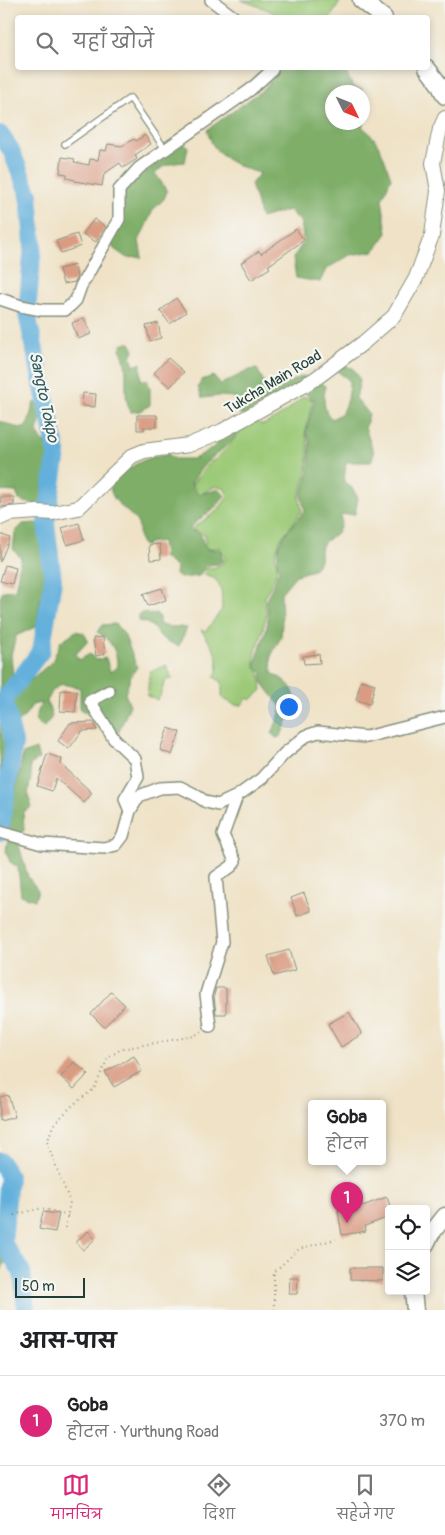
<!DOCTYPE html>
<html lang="hi">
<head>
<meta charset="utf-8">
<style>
	body { margin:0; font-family:Pangolin,"Playpen Sans Deva",sans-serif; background:#f2f2f2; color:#202124 }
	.controls { position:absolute; right:15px; bottom:15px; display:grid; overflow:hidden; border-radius:5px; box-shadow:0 2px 8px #0003 }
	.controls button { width:45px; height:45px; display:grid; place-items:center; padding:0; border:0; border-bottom:1px solid #e0e0e0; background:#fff; color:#202124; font:25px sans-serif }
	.compass { position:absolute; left:325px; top:85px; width:45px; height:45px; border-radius:50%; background:#fff; box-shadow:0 2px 8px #0003; rotate:133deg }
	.scale { position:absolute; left:15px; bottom:12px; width:70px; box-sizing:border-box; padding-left:5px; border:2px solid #1f3d34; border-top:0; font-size:14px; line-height:18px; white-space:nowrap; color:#1f3d34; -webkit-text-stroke:4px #f6f6f2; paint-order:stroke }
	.you { position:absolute; left:288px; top:706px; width:18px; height:18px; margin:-12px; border:4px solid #fff; border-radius:50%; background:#1a73e8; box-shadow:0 0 0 8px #1a73e833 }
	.badge { display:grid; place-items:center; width:32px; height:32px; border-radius:50%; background:#db2777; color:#fff; font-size:16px; font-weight:700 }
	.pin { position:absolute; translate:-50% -41px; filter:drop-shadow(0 1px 2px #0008) }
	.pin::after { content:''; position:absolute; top:26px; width:18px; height:15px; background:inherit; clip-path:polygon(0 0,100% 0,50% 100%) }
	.popup { position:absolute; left:308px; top:1100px; width:78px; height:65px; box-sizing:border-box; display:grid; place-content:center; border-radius:5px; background:#fff; filter:drop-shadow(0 1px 4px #0005); font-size:16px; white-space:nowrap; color:#757577 }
	.popup b { font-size:19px; color:#202124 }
	.popup::after { content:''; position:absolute; left:50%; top:100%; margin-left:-10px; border:10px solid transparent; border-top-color:#fff }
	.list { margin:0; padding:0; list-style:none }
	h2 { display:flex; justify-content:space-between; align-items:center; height:65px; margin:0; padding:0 20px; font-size:21px }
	h2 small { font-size:16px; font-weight:400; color:#757577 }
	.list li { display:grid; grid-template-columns:32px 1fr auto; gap:15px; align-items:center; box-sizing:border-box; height:90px; padding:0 20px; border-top:1px solid #e0e0e0 }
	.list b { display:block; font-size:19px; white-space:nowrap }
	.list p { margin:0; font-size:16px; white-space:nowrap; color:#757577 }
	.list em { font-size:16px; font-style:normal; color:#757577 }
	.icon { flex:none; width:28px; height:28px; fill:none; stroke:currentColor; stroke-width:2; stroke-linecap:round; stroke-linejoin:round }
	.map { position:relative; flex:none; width:445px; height:1310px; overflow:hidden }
	.search { position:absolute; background:#fff; box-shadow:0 2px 8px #0003; left:15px; right:15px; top:15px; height:55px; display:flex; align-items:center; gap:12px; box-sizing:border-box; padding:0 18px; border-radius:5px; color:#757577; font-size:19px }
	.sheet { height:155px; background:#fff }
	nav { display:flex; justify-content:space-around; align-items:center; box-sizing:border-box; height:70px; border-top:1px solid #e0e0e0; background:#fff; font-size:14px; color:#757577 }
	nav a { display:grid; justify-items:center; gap:2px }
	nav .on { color:#db2777 }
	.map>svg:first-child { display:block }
	.green { fill:#9dca78; stroke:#5e8456 }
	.forest { fill:#7eae68; stroke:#4e764e; fill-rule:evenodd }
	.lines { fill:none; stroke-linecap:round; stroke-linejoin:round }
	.river { stroke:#63b0dc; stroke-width:18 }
	.building { fill:#da9b83 }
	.service-casing { stroke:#87907d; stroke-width:8 }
	.minor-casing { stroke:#87907d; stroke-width:14 }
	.tertiary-casing { stroke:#87907d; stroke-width:16 }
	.secondary-casing { stroke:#87907d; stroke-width:19 }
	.path { stroke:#87907d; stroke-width:2; stroke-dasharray:1 4; stroke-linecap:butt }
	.service { stroke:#fff; stroke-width:5.5 }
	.minor { stroke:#fff; stroke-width:11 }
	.tertiary { stroke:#fff; stroke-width:14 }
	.secondary { stroke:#fff; stroke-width:16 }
	.labels { text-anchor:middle; stroke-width:4.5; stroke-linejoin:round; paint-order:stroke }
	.street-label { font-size:15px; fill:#1f3d34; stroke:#f6f6f2 }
	.water-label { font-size:16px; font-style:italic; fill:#305a5e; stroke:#f6f6f2 }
</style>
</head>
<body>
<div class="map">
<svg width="445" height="1310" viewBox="0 0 445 1310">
	<rect width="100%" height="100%" fill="#f6f6f2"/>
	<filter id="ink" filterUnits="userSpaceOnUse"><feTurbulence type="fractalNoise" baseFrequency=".02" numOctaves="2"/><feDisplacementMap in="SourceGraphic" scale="10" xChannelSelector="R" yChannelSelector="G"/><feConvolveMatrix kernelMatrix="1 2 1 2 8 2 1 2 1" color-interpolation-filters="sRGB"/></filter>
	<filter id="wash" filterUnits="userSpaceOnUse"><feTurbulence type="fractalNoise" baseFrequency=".0096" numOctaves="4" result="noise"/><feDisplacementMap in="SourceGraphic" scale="20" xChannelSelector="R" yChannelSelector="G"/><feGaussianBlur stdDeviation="1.12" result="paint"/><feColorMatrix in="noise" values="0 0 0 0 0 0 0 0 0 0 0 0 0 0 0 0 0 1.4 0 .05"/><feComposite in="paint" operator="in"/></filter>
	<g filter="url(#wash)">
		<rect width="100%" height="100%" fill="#efe2c6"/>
		<!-- green -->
		<path class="green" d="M241,0H341L331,17H282L266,9Z
			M303,396L313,400L305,433L308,444V458L307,471L299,497L302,511L280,540L275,556L277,566L276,573L265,597V605L267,613L261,637L256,651L254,663L260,675L262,690L251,700L247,698L242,705H235L222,698V682L214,677C225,662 210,643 201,630L206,631L222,609C221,591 224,580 204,574L208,567L214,568L226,560L220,547L209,549L205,547V535L193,530L194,527L217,511L228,497L225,489L216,486L199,495L192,484L208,464L217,458L228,447L243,428L256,422L263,425C278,418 292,408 303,396Z
			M166,665L172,679L166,680C162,686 162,695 158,700L147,696L150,672Z"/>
		<!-- forest -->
		<path class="forest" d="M282,68H344L353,87L362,89L370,109L362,127C380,139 384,159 391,178L382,199L387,233L374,251L350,255L326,269L320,282L296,278L293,258L304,241L300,221L289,210L261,218L251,184L260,173C244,169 226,162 215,148C211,143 209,135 207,130L264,89ZM332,92H362V122H332Z
			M184,143L188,147L185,162C172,163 165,164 155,173L167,191L164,199L153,210L139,241L142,257L127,258L114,249L109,241L123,201L126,187Z
			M123,343H130L134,350L131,356L134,366L141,363V380H147L150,388V405L141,411L131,412C120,394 132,369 120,349Z
			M342,366L353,368L360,380L356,398L369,414L365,428L374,453L371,462H346L344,482L352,488L358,498L355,514L341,515C343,540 327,533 321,548C319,551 321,556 320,560C319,563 315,567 313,570L296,575L281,593L282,623L281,637L271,656L272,673C292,684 294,688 297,710L291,712L281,736L276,738L272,734L282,708L262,682V673L255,668C258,645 274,625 266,602L279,570L277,562L279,546L284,536L305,510L301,496L309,471L310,443L306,433L315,399H312L306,394L310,387L321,383L325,386C324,399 322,410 332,419L342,413L349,394V380L337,371Z
			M257,369L263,380L265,395L303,376L308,378L244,416L237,412L234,397L219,396L202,398L198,387L202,380L213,376L221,384L250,370Z
			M34,402L40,406L43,411L37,432L50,452L43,488L47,501L35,505L19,500L16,492L0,491V421L15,427L25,428L28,423Z
			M239,428C235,443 216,453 206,463C200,469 196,476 191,483L193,489L198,495L219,489L225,496C214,512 203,514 191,527V530L201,535L204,547L209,550L220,549L223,560L217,564L207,565L199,576L181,578L175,575L176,567L164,558L162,541L148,543L145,547C135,538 142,531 137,522C128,509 111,504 110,485C129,467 141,458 168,454L175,459H194L214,447L222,435Z
			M36,523L43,530L47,560V587L40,600L37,626L16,636L11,655L13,677L24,682L29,681L52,662L61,641L76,631L84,633L88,641L76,654L79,660L90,654L96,660L106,658L110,672L117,667C118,651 110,639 97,632L102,625L115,624L124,634L137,667L131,676L125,694L130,705L117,736C102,729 96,716 80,710V688L62,684L53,690L47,701L52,717L43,728L35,720L41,703L32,705L25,716L7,731L8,744L2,761L0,792V637L1,632L0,598L3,591L15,590L21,558L13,549L15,532L23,524Z
			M145,612L149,615L156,613L159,617V624C168,628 177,626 187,628L179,646C174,644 167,642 163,639C154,631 153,623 139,621V614Z
			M36,749L39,759L30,765L31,776L28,795L32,807L23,812L24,830L17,841L20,849L28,877L38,890L35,900L21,895L18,867L10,862L6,851L13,803L23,754Z
			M0,1240L6,1259L0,1274Z"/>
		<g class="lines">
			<!-- river -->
			<path class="river" d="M0,134L11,150L29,195L33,244L27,314L57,453L46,523L53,580L41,651L4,700L14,743L0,832
				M0,1161L9,1176L3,1243L22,1272L26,1310"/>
		</g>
		<g id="blocks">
			<!-- building -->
			<path class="building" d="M145,135L151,144L135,155L137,159L123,168L120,163L104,174L102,186L75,181V180L67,178V174L60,173L62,157L75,159L74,162L89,165L90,159L98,160L100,150L106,151L108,144L122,146L134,139L136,141Z
				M94,219L106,227L96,242L83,234Z
				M296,229L304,240L268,266L270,268L251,280L241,263L259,251L261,254Z
				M77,234L81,246L61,253L56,241Z
				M75,265L77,277L75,282L63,284L59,269Z
				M176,298L186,312L170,324L160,311Z
				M84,318L91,334L78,339L72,323Z
				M158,323L161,338L150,341L146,326Z
				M168,358L184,372L170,387L154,373Z
				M83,393L96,394L95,407L82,406Z
				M137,415H157V427H144V430H137Z
				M0,497H14V505L1,507Z
				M79,523L84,540L67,545L62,528Z
				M0,534L10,538L0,562Z
				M160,544L161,559L150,560L149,545Z
				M5,565L16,568L12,584L0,581Z
				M162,588L166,600L148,606L143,594Z
				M103,637L105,654L96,656L93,638Z
				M319,654L320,663L304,664L303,656Z
				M361,680L375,684L370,704L356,700Z
				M61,690L77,691L75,712L60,711Z
				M94,722L97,730L82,731L69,749L58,741L70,723Z
				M168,728L180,732L172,755L160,750Z
				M47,754L62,759L61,764L92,793L84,803L56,778L52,791L37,786Z
				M304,893L311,911L297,916L291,898Z
				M289,950L295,970L274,976L268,956Z
				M216,988H226V1014H216L214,995Z
				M111,992L125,1005L104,1027L91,1014Z
				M349,1012L362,1034L341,1047L328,1024Z
				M134,1056L142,1071L114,1087L105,1072Z
				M74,1062L88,1074L74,1089L61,1077Z
				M8,1095L15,1117L0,1121V1097Z
				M387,1197L391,1209H389V1217L365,1226L366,1231L342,1235L338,1210L365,1205Z
				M43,1212L59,1214L55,1232L39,1229Z
				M88,1231L95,1239L83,1250L76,1242Z
				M350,1268H383V1281L350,1280Z
				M290,1277H298L297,1294H289Z"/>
		</g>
	</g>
	<g filter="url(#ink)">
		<use href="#blocks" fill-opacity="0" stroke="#87907d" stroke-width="1"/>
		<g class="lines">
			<defs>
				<path id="service" d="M65,144L130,98L165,149"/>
				<path id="minor" d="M211,0L235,18
					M0,299L21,306L42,310H65L71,305L76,300L81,286L119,219V190L139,168L250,90L272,70V68
					M109,691L90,701L114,739L135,759L138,777L125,799L130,811
					M0,832L42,844L104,848L116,845L123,836L130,811L139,796L160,788L180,787L194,794L206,802L218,805L237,796L261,779L284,754L306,736L318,732L366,737L445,717
					M210,1026L206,994L222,942L216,877L232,866L235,861L223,835L237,796"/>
				<path id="tertiary" d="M0,518L9,514L37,512L53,513L78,508L132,456L144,451L189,445L222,431L315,379L363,343L394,316L416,278L432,235L438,191L433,163L440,129L445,118"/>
				<path id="secondary" d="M361,0L384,18
					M427,68L439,84L445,96
					M426,1244L431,1234L445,1216
					M413,1291L415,1310"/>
			</defs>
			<!-- service casing -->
			<use href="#service" class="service-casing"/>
			<!-- minor casing -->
			<use href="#minor" class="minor-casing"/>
			<!-- tertiary casing -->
			<use href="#tertiary" class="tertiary-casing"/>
			<!-- secondary casing -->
			<use href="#secondary" class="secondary-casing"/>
			<!-- path -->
			<path class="path" d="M14,1215L42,1208L68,1216
				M65,1228L70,1202L47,1143L53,1125L74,1104L94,1089L108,1058L121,1049L194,1036L202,1031
				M274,1310V1272L299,1249L336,1239"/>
			<!-- service -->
			<use href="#service" class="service"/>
			<!-- minor -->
			<use href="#minor" class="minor"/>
			<!-- tertiary -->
			<use href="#tertiary" class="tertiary"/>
			<!-- secondary -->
			<use href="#secondary" class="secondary"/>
		</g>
	</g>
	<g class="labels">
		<!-- street labels -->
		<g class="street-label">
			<text transform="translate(273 382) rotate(-31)" y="5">Tukcha Main Road</text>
		</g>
		<!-- water labels -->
		<g class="water-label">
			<text transform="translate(45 397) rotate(78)" y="6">Sangto Tokpo</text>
		</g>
	</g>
</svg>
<div class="controls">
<button><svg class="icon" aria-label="locate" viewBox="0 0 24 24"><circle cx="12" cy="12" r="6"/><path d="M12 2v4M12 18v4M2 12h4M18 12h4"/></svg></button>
<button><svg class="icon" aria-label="layers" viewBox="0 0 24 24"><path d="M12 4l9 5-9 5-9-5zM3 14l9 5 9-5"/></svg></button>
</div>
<svg class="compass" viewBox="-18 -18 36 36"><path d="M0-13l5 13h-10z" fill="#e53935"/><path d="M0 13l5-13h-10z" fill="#757577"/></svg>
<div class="scale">50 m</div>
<div class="you"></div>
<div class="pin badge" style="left:347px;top:1223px">1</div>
<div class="popup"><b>Goba</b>होटल</div>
<div class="search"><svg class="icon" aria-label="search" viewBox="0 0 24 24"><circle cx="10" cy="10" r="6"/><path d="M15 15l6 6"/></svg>यहाँ खोजें</div>
</div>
<section class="sheet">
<h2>आस-पास<small></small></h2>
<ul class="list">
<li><span class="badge">1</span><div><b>Goba</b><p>होटल · Yurthung Road</p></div><em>370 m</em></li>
</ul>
</section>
<nav>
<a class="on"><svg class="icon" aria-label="map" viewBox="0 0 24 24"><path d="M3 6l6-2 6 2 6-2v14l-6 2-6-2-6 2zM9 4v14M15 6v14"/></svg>मानचित्र</a>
<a><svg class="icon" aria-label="directions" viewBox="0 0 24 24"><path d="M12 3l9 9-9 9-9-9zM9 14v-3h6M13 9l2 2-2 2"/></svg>दिशा</a>
<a><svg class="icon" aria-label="saved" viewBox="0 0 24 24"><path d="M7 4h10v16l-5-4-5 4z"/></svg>सहेजे गए</a>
</nav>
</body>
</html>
